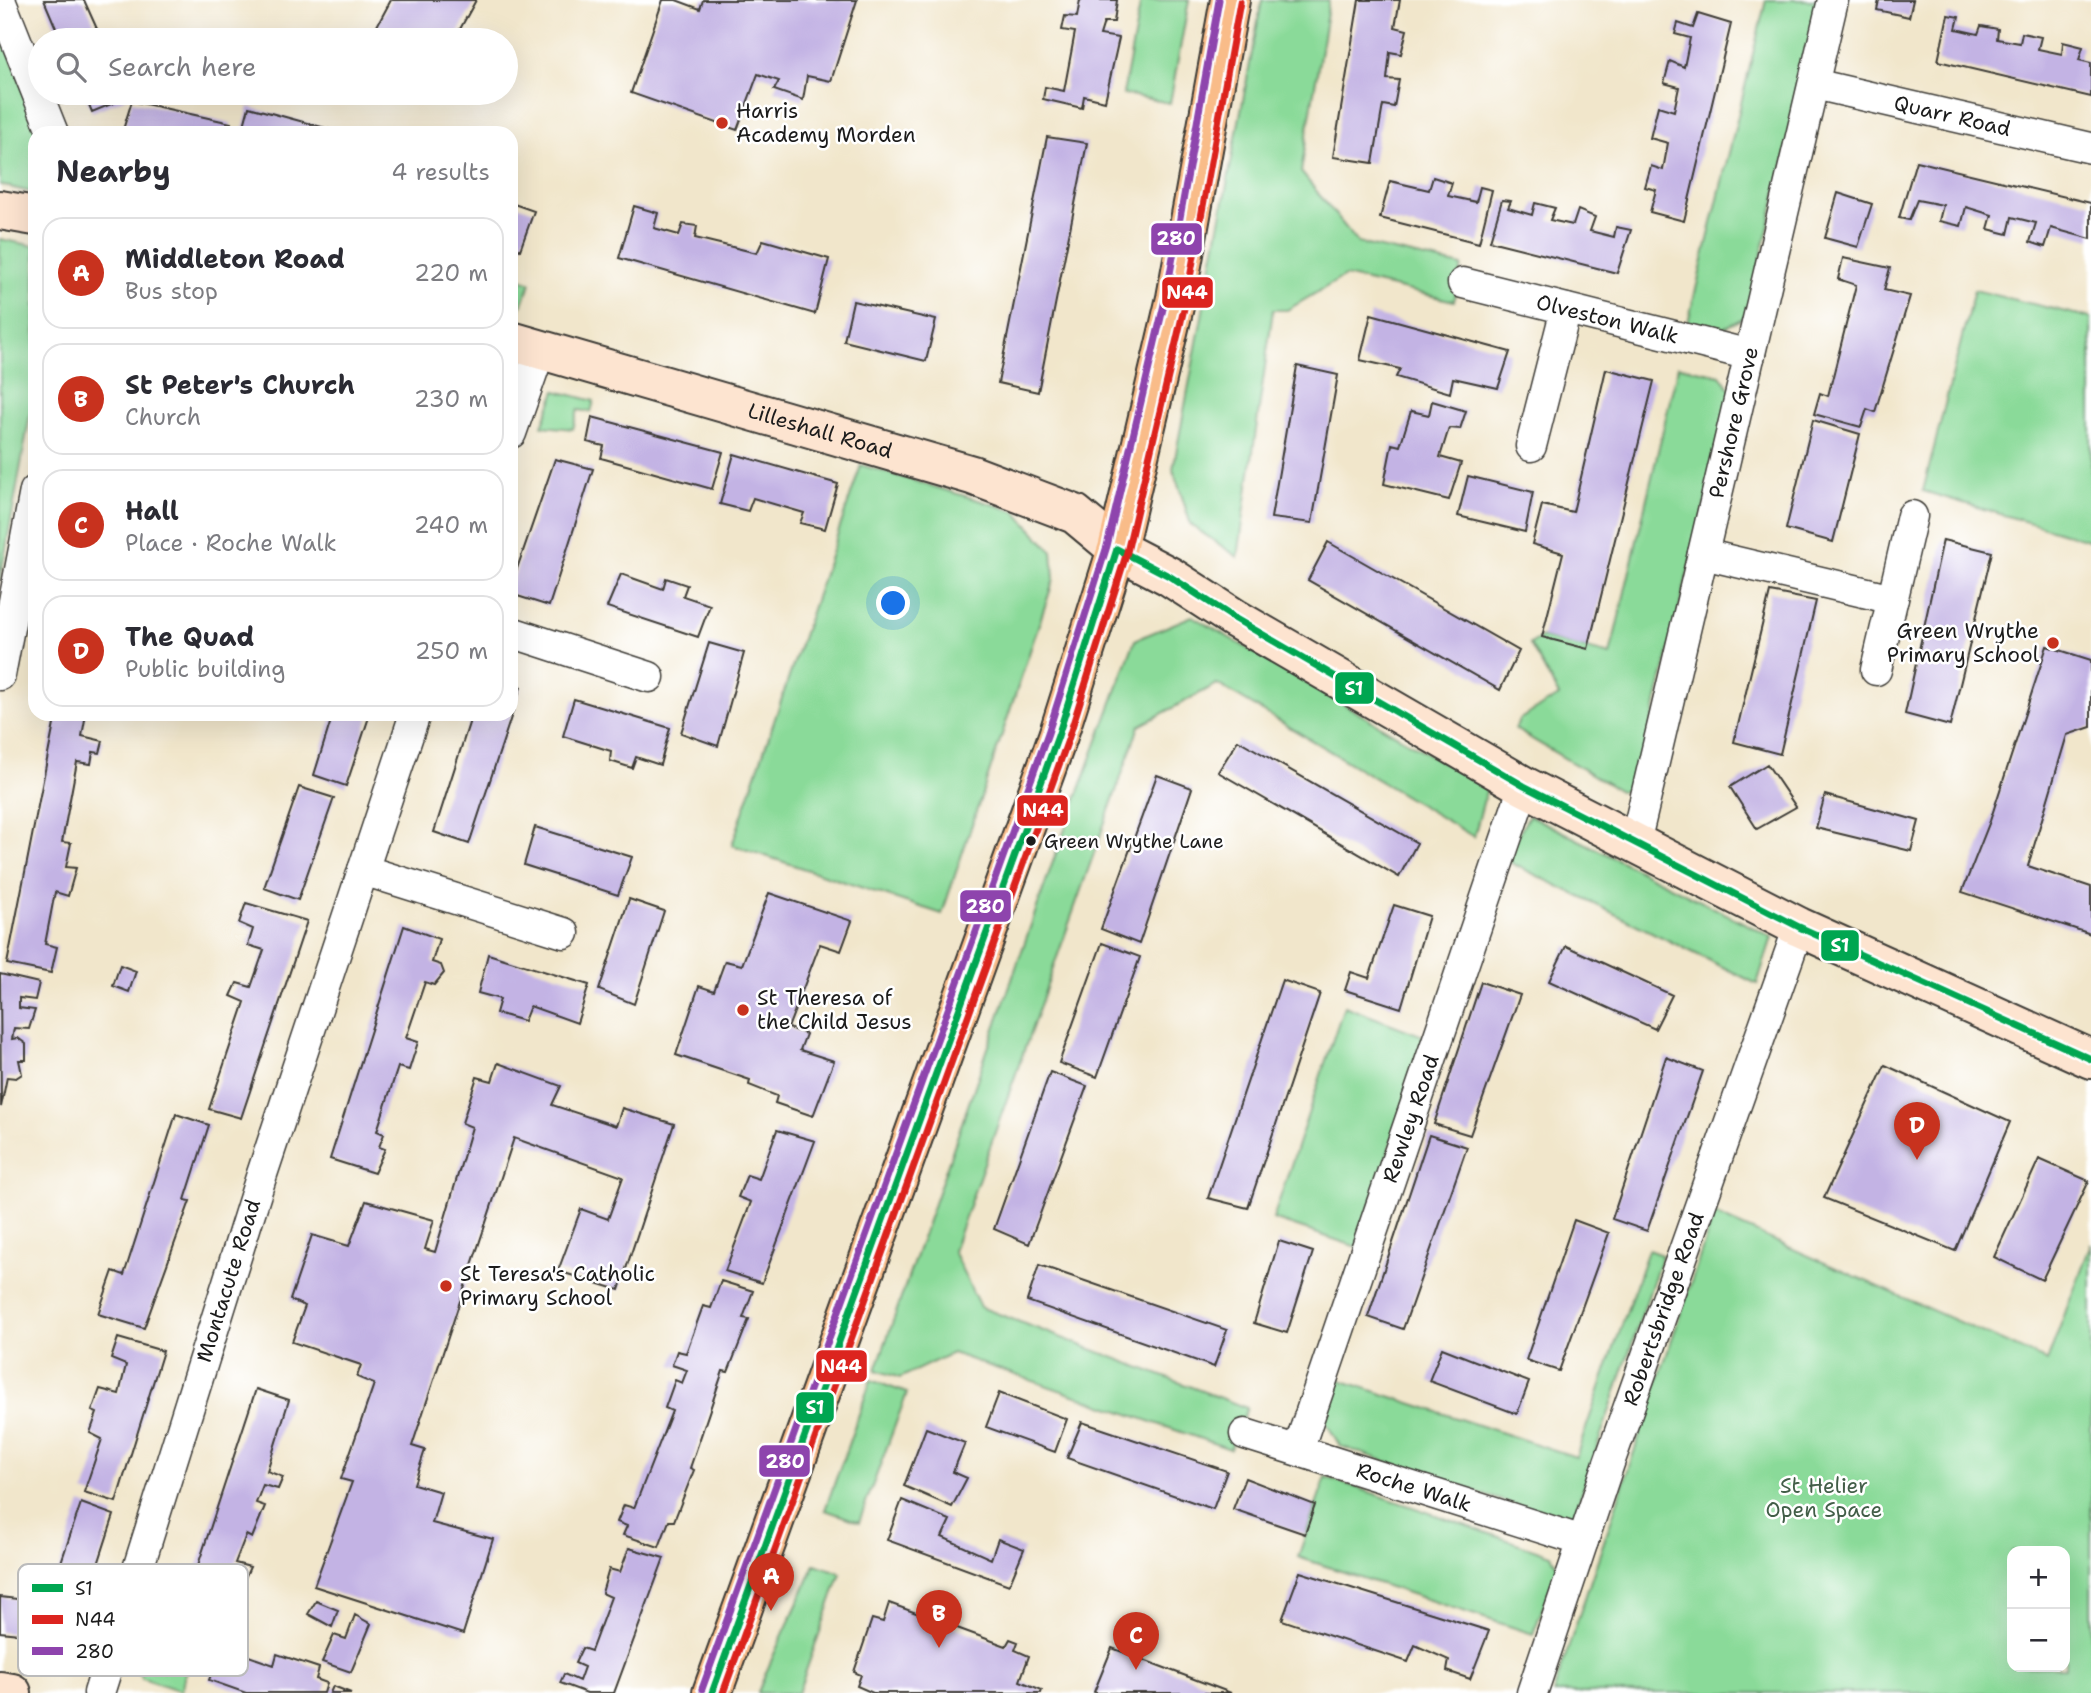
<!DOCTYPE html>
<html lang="en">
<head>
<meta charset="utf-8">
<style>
	body { margin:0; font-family:"Shantell Sans",sans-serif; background:#f7f7f7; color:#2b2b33 }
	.controls { position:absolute; right:21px; bottom:21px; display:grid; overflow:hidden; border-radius:14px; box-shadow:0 7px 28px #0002 }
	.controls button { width:63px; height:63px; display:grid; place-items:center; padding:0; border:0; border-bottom:2px solid #e1e1e2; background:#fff; color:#2b2b33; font:35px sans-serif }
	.you { position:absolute; left:894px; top:604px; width:24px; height:24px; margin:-18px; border:5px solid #fff; border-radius:50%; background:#1a73e8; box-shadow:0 0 0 10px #1a73e833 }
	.badge { display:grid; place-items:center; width:46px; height:46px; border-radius:50%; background:#c8321e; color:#fff; font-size:23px; font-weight:700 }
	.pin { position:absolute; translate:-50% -58px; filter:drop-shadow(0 2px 4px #0008) }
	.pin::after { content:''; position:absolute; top:37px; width:24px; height:21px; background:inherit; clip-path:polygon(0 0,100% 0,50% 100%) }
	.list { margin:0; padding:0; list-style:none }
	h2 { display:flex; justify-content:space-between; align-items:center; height:91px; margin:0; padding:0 28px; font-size:30px }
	h2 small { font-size:23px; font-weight:400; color:#7c7c81 }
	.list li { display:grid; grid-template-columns:46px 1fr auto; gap:21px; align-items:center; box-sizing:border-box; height:112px; margin:0 14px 14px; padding:0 14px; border:2px solid #e1e1e2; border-radius:21px }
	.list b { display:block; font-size:26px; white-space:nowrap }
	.list p { margin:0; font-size:23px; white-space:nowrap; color:#7c7c81 }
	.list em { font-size:23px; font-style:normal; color:#7c7c81 }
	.icon { flex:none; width:38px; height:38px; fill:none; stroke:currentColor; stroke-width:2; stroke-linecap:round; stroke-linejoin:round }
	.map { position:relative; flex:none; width:2091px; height:1693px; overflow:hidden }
	.search { position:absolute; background:#fff; box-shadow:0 7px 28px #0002; left:28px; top:28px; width:490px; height:77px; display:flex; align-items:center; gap:18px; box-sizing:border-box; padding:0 24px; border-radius:38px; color:#7c7c81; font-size:26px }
	.panel { position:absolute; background:#fff; box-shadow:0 7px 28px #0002; left:28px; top:126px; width:490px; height:595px; border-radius:21px }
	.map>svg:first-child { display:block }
	.green { fill:#8ada99; stroke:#537b5a; stroke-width:2; fill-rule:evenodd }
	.building { fill:#c3b3e4 }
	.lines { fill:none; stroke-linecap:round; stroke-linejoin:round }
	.street-casing { stroke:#3c3a36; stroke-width:33 }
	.secondary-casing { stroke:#3c3a36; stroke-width:42 }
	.primary-casing { stroke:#3c3a36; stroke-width:42 }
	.street { stroke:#fff; stroke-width:30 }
	.secondary { stroke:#fde4d0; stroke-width:38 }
	.primary { stroke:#f9bc89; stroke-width:38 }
	.bus-1-casing { stroke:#fff; stroke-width:12 }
	.bus-2-casing { stroke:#fff; stroke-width:12 }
	.bus-3-casing { stroke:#fff; stroke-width:12 }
	.bus-1 { stroke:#00a651; stroke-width:7 }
	.bus-2 { stroke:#dc241f; stroke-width:7 }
	.bus-3 { stroke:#8e44ad; stroke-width:7 }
	.poi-dot { fill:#c8321e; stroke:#fff; stroke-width:2.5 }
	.bus-dot { fill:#1c1c1c; stroke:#fff; stroke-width:2.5 }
	.labels { text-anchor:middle; stroke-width:5; stroke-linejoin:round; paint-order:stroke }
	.bus-label { font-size:19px; fill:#1c1c1c; stroke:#fff; text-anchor:start }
	.poi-label { font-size:21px; fill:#1c1c1c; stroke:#fff; text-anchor:start }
	.street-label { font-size:21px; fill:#1c1c1c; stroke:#fff }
	.park-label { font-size:21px; fill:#425e48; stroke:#fff }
	.key { fill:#fff; stroke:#bbb; stroke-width:2 }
	.key-label { font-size:19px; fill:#1c1c1c }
	.line-badge { stroke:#fff; stroke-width:2.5 }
	.badge-label { font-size:19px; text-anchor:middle; font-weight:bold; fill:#fff }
</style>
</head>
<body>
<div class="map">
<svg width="2091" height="1693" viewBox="0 0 2091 1693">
	<rect width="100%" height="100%" fill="#fff"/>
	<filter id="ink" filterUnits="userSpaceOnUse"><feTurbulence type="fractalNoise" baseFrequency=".0143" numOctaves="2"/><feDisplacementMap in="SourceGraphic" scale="14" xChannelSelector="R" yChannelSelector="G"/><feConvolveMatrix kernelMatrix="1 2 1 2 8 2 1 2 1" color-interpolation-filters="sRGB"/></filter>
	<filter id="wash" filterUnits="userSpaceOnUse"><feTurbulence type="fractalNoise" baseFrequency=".00686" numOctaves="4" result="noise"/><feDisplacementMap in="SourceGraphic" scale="28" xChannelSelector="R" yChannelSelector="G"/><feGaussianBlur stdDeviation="1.57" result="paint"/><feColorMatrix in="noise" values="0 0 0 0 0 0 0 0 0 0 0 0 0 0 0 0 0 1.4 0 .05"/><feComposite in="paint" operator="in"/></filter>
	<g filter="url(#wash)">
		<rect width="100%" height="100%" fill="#f1e6cb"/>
		<!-- green -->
		<path class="green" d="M1141,0H1189L1170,103L1123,94Z
			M1262,0H1329L1301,172L1358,243L1462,266L1454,301L1345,276L1287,310H1273L1238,557L1191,525L1173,469Z
			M1766,0H1823L1749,308L1743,318L1722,329L1688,322Z
			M0,29L41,133H35V193L0,185Z
			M0,239L35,246V387L0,581Z
			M511,275L531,283L517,316L511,314Z
			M1974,290L2091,318V541L1923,491Z
			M1678,366L1720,375L1732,392L1637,782L1622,792L1515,729L1520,719L1559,696L1530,644L1542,637L1610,655Z
			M556,391L594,401L591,412L578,410L573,429L542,426Z
			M861,465L1015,511L1052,551L1054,579L942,914L732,845Z
			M1192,616L1487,788L1474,837L1217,684L1139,726L953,1251L980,1307L1247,1408L1230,1449L952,1353L900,1378L876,1370L1051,867L1135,640Z
			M1529,815L1772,937L1757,984L1505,860Z
			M1344,1006L1426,1037L1357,1247L1273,1219Z
			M1714,1214L2047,1361L2091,1244V1693H1553ZM2012,1551H2065V1667H2012Z
			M1648,1250L1662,1255L1571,1524L1340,1446L1318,1409L1331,1377L1576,1457Z
			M871,1380L907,1393L859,1522L825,1510Z
			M1326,1477L1551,1555L1558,1567L1533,1634L1298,1557Z
			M815,1564L841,1573L798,1693H758C774,1649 797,1608 815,1564Z
			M153,1628L170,1633L187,1666L181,1691L142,1678L138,1670Z"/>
		<g id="blocks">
			<!-- building -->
			<path class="building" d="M44,0H84L102,40H61Z
				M391,0H476L454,40H405L377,26Z
				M663,0H676L700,9L703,0H857L831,81L807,76L803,100L774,90L779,81L758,74L737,130L631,93Z
				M1080,0H1117L1114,22H1104L1100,35L1119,38L1105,101L1084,96L1082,108L1043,99L1045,87L1064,91L1075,32L1062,30L1065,16L1077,17Z
				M1359,0H1400L1395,27L1407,30L1401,54L1390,52L1387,79L1399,80L1394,107L1383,105L1373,163L1333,157Z
				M1879,0H1913L1909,17L1877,10Z
				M1698,14L1731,24L1684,221L1650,212L1656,190L1645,187L1651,166L1663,170L1668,143L1650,138L1658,106L1674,111L1679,87L1664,83L1670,61L1684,67L1690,38L1675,34L1678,23L1693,28Z
				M1948,15L1959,17L1956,29L1978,34L1981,26L1998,29L1997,39L2020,43L2022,33L2041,37L2038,49L2062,54L2063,42L2083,47L2079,60L2091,63V97L1938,61Z
				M84,93H124L126,98L92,112Z
				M132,101L231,123L229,133H122Z
				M249,107L340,132V133H242Z
				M1047,137L1087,143L1038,392L998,383Z
				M1916,161L2091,203V239L2051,228L2045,247L2030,242L2036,223L2012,217L2008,234L1988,229L1992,215L1966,207L1961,226L1939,221L1943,205L1917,200L1909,220L1899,218Z
				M1433,177L1452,183L1448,196L1476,202L1480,187L1492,190L1479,243L1380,218L1390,181L1429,190Z
				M1838,193L1872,204L1858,247L1825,238Z
				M1502,200L1511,201L1508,208L1532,215L1535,203L1555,208L1550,220L1573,225L1578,210L1595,217L1590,231L1614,237L1616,227L1631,230L1617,273L1490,241Z
				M511,203L534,211L520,250L511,247Z
				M634,206L658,213L654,228L679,235L683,224L697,226L695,238L757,253L763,240L829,259L815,314L619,258Z
				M1843,258L1890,268L1884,290L1910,296L1875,412L1867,409L1861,427L1814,414L1820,393L1828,396L1856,285L1838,279Z
				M853,301L936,320L926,361L844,341Z
				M1371,314L1510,352L1498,388L1453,378L1450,393L1396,377L1400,369L1360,360Z
				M1297,366L1338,375L1312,523L1271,518Z
				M1606,369L1654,381L1588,649L1542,637L1563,553L1532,544L1542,505L1573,512Z
				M1432,401L1466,411L1460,429L1449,428L1440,457L1461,463L1449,500L1384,484L1392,444L1400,446L1411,411L1429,415Z
				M592,417L723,452L712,489L601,458L604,446L587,442Z
				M1813,420L1860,434L1833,542L1786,529Z
				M734,454L838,484L825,529L800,523L804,513L753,498L748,511L720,504Z
				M555,459L593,469L549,606L511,594V586Z
				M1468,476L1533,492L1525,532L1458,516Z
				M1943,540L1992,552L1950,726L1905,714Z
				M1328,542L1519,651L1500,690L1308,580Z
				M621,574L663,589L666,578L687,585L683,596L710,605L698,637L607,607Z
				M1770,592L1816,601L1780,754L1734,742Z
				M709,643L744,653L718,746L681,733Z
				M2047,646L2091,660V727L2067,735L2028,866L2091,887V934L1962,892L1990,821Z
				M511,684L521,687L469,844L434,832L472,714H511Z
				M574,699L670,728L660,765L636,757L632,768L610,761L611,751L563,736Z
				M56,714H86L82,736L103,741L100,753L93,752L91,764L77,762L62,842L71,843L66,867L76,868L68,896L55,892L45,944L57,947L51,973L7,964Z
				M333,714H370L346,786L314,775Z
				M1238,740L1417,843L1399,877L1218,772Z
				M1767,764L1796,807L1757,829L1730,787Z
				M1157,775L1192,788L1139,944L1101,929Z
				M299,787L334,798L298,900L264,888Z
				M1825,795L1919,821L1911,851L1816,828Z
				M535,827L632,857L618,895L524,865Z
				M769,893L852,921L841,951L820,944L788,1028L806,1034L800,1050L834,1061L813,1116L775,1103L777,1096L749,1085L750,1080L676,1055L699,986L714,991L725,961L742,965Z
				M629,899L664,911L634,1004L599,990Z
				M246,903L307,921L241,1118L209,1109L245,1002L231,996L237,983L251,987L264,950L248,945L253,929L239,923Z
				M1394,905L1429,916L1401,1008L1345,990L1351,972L1369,978Z
				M404,926L439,939L432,962L441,965L444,973L434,985L425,982L406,1038L418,1042L409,1070L398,1067L377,1131L384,1134L379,1147L385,1149L374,1173L330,1159Z
				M1102,943L1140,957L1097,1077L1059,1063Z
				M1566,946L1672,995L1655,1029L1549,981Z
				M488,954L589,985L577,1023L530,1006L524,1021L496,1013L500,999L478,993Z
				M120,965L136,971L129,992L113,986Z
				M0,974L39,983L35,1000L19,998V1008L35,1010L29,1029L14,1028L12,1039L18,1038L26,1044V1060H19L22,1074L16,1078L7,1077L1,1107Z
				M1282,980L1320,993L1248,1208L1208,1198Z
				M1481,982L1520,995L1470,1135L1434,1124Z
				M1666,1057L1703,1071L1647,1231L1612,1219Z
				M498,1063L561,1086L552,1105L616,1126L622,1108L674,1124L619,1290L558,1271L581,1209L608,1219L623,1177L514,1138L412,1446L425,1450L414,1484L441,1492L432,1523L493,1539L463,1634L314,1586L352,1482L341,1479L374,1384L357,1377L361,1365L292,1342L305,1306L290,1300L312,1235L349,1246L366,1201L434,1220L425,1249L435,1252L472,1127L462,1123L477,1077L492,1081Z
				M1885,1065L2010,1122L1955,1251L1824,1198Z
				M1050,1072L1087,1086L1029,1244L994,1229Z
				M176,1114L209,1125L185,1200L190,1201L144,1328L98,1314L113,1271L124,1275Z
				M777,1130L815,1141L762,1283L725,1271L751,1202L738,1197L747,1175L759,1179Z
				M1429,1135L1467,1147L1403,1329L1368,1317Z
				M2039,1159L2089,1181L2042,1280L1994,1257Z
				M1574,1220L1609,1233L1559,1371L1526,1360Z
				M1279,1241L1313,1252L1287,1333L1254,1323Z
				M1039,1265L1227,1330L1214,1367L1027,1301Z
				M721,1281L753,1291L743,1318L749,1319L728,1372L723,1371L690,1468L694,1470L674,1521H669L659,1547L623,1535L627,1526L617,1522L624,1505L634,1508L672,1411L665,1408L675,1380L682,1383L687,1370L672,1365L677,1351L686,1353L703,1306L711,1308Z
				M118,1338L163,1351L116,1502L84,1492L102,1439L90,1433L97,1413L92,1411L100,1389L119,1394L126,1365L111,1359Z
				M1442,1348L1529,1382L1517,1414L1429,1381Z
				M256,1389L289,1400L267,1471L283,1477L278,1489L263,1485L256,1503L265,1506L252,1538L246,1535L235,1563L250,1567L244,1580L233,1576L228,1588L242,1593L235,1610L221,1607L211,1640L177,1629Z
				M999,1393L1067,1419L1055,1452L986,1427Z
				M1082,1422L1227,1471L1213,1509L1067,1458Z
				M926,1428L965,1443L953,1472L967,1478L952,1507L904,1486Z
				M1245,1478L1315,1505L1305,1534L1233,1509Z
				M902,1500L950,1520L942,1537L991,1559L998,1539L1024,1549L1009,1585L887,1540Z
				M81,1503L114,1515L81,1617L53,1608L57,1594L51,1592Z
				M629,1548L664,1558L614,1693H587L560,1683L564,1674L579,1681L584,1667L575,1663L582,1648L591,1651L611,1597L602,1593L609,1569L620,1572Z
				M1300,1572L1489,1631L1470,1679L1447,1671L1449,1660L1415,1645L1408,1662L1282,1620Z
				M0,1597L35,1601L29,1635L0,1632Z
				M316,1601L338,1610L332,1627L308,1614Z
				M889,1603L1006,1646L1010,1639L1018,1642L1015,1650L1029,1656L1020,1681L1042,1690L1041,1693H873L857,1686L861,1675L854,1672L872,1619L883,1622Z
				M355,1615L371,1624L351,1672L322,1662L334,1635L346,1639Z
				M226,1636L247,1645L243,1654L274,1665L277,1654L319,1668L316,1679L327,1683L324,1693H246L209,1680Z
				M1112,1648L1231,1693H1097L1094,1692Z
				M333,1686L351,1693H330Z"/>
		</g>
	</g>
	<g filter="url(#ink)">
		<use href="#blocks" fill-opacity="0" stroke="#3c3a36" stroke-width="2"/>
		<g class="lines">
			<defs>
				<g id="street">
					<path d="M0,0L53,133"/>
					<path id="s1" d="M1814,84L2091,148"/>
					<path id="s2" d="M1463,283L1750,355"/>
					<path d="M511,433L540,350"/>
					<path d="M1531,446L1566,309"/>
					<path d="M1703,554L1893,599"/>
					<path d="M511,632L649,677"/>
					<path d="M1876,670L1912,516"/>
					<path d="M0,675L35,491"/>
					<path id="s3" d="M1635,843L1833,0"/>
					<path d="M363,870L564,933"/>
					<path id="s4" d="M1245,1434L1583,1541"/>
					<path id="s5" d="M1298,1450L1524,786"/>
					<path id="s6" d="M99,1693L262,1174L415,714"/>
					<path id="s7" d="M1532,1693L1609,1463L1799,927"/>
				</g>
				<g id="secondary">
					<path d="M0,210L35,216"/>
					<path id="s8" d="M511,341L972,475L1075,514L1117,549L1169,576L1234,618L1524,786L1799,927L2091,1059"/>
					<path d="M0,1691L12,1693"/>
				</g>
				<path id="primary" d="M712,1693L1058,736L1117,549L1176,298L1230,0"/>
			</defs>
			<!-- street casing -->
			<use href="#street" class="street-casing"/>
			<!-- secondary casing -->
			<use href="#secondary" class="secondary-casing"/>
			<!-- primary casing -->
			<use href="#primary" class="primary-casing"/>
			<!-- street -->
			<use href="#street" class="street"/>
			<!-- secondary -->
			<use href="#secondary" class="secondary"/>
			<!-- primary -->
			<use href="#primary" class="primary"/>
			<defs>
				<path id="bus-1" d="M1117,549L1169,576L1234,618L1524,786L1799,927L2091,1059
					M712,1693L1058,736L1117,549"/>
				<path id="bus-2" d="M723,1693L1068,740L1127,552L1186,300L1240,2"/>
				<path id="bus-3" d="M702,1689L1048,733L1107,546L1166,296L1219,0"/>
			</defs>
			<!-- bus-1 casing -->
			<use href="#bus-1" class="bus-1-casing"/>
			<!-- bus-2 casing -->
			<use href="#bus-2" class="bus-2-casing"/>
			<!-- bus-3 casing -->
			<use href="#bus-3" class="bus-3-casing"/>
			<!-- bus-1 -->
			<use href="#bus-1" class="bus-1"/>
			<!-- bus-2 -->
			<use href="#bus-2" class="bus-2"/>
			<!-- bus-3 -->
			<use href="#bus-3" class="bus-3"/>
		</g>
	</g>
	<!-- markers -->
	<g class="poi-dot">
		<circle cx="722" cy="123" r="7"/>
		<circle cx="2053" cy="643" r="7"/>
		<circle cx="743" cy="1010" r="7"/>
		<circle cx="446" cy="1286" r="7"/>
	</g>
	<circle class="bus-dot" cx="1031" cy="841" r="6"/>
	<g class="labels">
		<!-- bus labels -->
		<g class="bus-label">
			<text x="1044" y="848">Green Wrythe Lane</text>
		</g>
		<!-- poi labels -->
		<g class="poi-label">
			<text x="736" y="118">Harris<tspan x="736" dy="24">Academy Morden</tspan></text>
			<text x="2039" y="638" text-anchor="end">Green Wrythe<tspan x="2039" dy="24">Primary School</tspan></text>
			<text x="757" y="1005">St Theresa of<tspan x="757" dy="24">the Child Jesus</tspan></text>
			<text x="460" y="1281">St Teresa's Catholic<tspan x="460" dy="24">Primary School</tspan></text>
		</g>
		<!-- street labels -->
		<g class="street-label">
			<text dy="7" stroke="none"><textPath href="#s1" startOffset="142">Quarr Road</textPath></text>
			<text dy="7" stroke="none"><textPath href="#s2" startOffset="149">Olveston Walk</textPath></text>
			<text dy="7" stroke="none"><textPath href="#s3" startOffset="432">Pershore Grove</textPath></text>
			<text dy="7" stroke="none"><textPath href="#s8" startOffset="322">Lilleshall Road</textPath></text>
			<text dy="7" stroke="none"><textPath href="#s5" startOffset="350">Rewley Road</textPath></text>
			<text dy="7" stroke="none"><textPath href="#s6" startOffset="432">Montacute Road</textPath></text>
			<text dy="7" stroke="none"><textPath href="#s7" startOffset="406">Robertsbridge Road</textPath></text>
			<text dy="7" stroke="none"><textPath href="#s4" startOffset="177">Roche Walk</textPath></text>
		</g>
		<!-- park labels -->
		<g class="park-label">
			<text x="1824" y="1493">St Helier<tspan x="1824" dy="24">Open Space</tspan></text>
		</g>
	</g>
	<!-- legend -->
	<rect x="18" y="1564" width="230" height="112" rx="10" class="key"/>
	<rect x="32" y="1584" width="31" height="8" fill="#00a651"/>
	<rect x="32" y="1615" width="31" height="9" fill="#dc241f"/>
	<rect x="32" y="1647" width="31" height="8" fill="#8e44ad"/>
	<g class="key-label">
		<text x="75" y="1595">S1</text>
		<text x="75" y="1626">N44</text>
		<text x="75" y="1658">280</text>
	</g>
	<g class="line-badge">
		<rect x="1150" y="222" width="53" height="34" rx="7" fill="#8e44ad"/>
		<rect x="1161" y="276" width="53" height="33" rx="7" fill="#dc241f"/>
		<rect x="1334" y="671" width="41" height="34" rx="7" fill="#00a651"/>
		<rect x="1016" y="794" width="53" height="33" rx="7" fill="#dc241f"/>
		<rect x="959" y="889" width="53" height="34" rx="7" fill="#8e44ad"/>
		<rect x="1820" y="929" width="40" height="33" rx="7" fill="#00a651"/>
		<rect x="815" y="1349" width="53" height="34" rx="7" fill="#dc241f"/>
		<rect x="795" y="1391" width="40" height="33" rx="7" fill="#00a651"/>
		<rect x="758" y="1444" width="53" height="34" rx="7" fill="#8e44ad"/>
	</g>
	<g class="badge-label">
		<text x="1176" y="245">280</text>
		<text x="1187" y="299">N44</text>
		<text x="1354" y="695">S1</text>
		<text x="1043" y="817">N44</text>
		<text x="985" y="913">280</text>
		<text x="1840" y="952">S1</text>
		<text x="841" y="1373">N44</text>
		<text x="815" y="1414">S1</text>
		<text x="785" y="1468">280</text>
	</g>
</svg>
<div class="controls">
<button>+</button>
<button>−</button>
</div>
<div class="you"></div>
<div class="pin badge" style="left:771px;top:1611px">A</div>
<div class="pin badge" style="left:939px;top:1648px">B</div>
<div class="pin badge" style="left:1136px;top:1670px">C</div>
<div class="pin badge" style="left:1917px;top:1160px">D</div>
<div class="search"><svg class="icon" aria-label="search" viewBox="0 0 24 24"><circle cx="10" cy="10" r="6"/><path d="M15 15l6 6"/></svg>Search here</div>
<section class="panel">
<h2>Nearby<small>4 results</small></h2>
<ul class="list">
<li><span class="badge">A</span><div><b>Middleton Road</b><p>Bus stop</p></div><em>220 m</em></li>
<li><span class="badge">B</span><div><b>St Peter's Church</b><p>Church</p></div><em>230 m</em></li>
<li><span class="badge">C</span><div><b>Hall</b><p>Place · Roche Walk</p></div><em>240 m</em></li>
<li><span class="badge">D</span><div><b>The Quad</b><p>Public building</p></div><em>250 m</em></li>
</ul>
</section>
</div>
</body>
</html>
